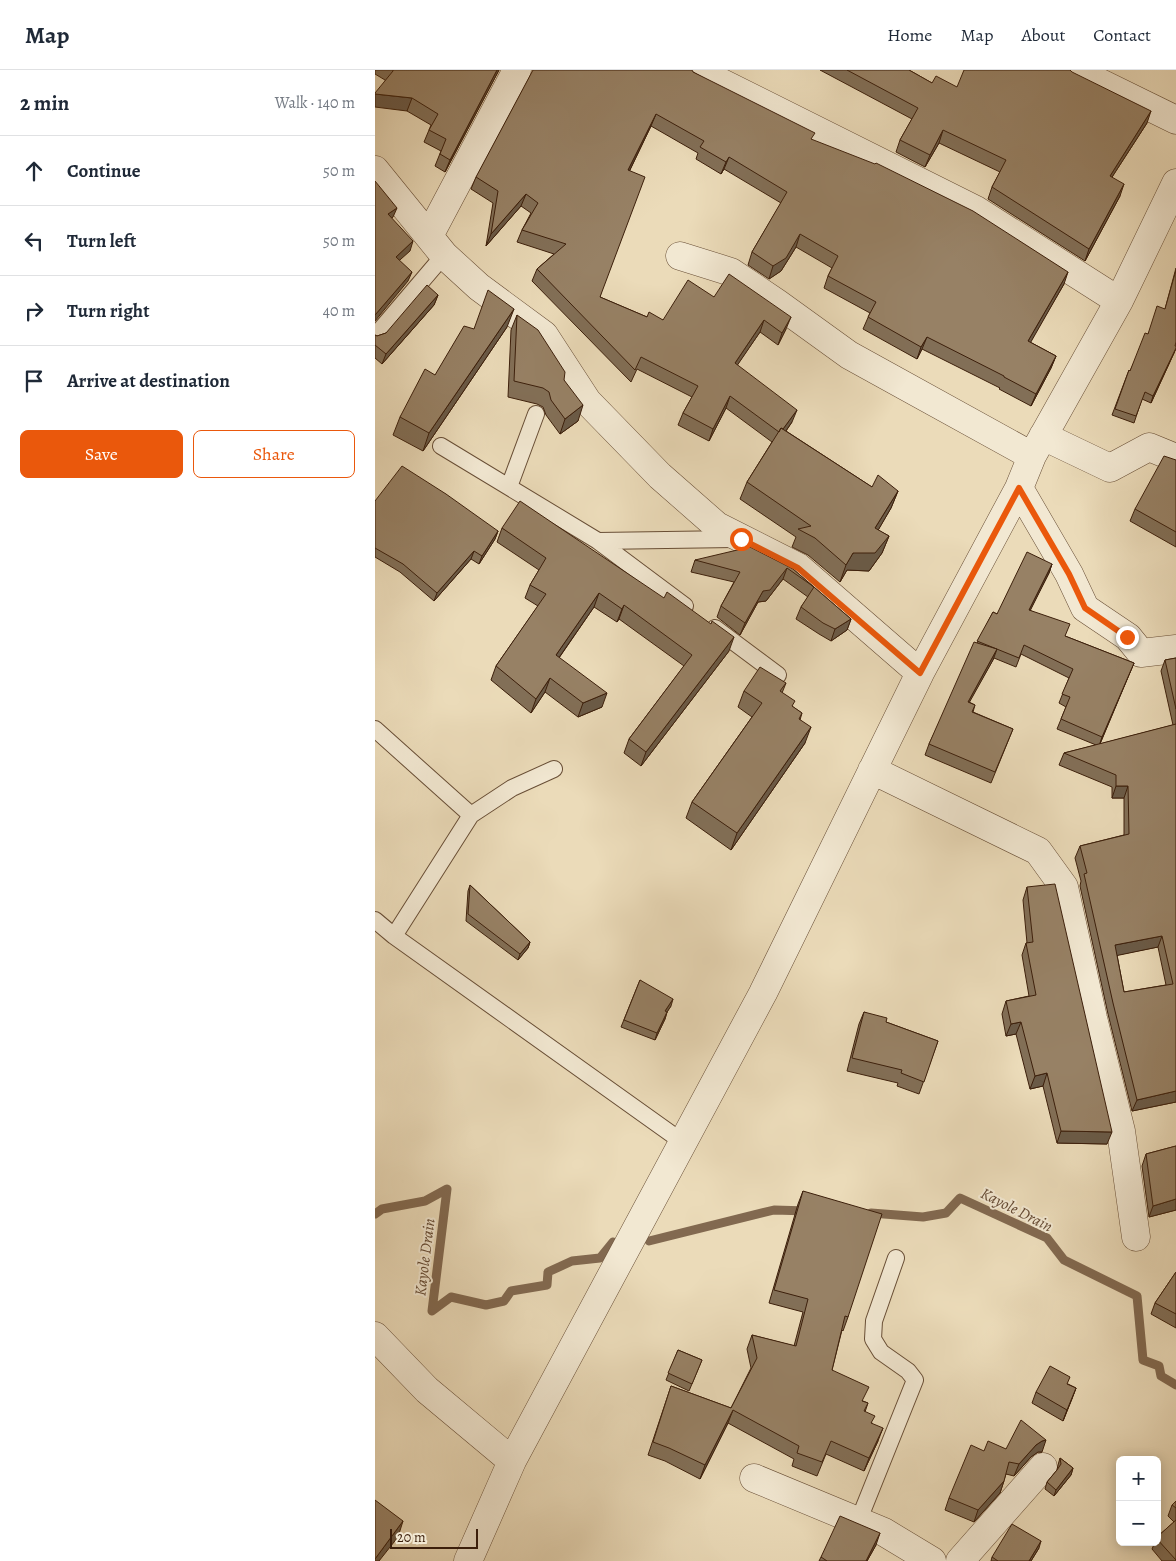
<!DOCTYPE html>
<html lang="en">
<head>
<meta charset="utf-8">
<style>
	body { margin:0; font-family:Alegreya,serif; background:#f6f6f7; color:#1f2937 }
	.controls { position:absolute; right:15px; bottom:15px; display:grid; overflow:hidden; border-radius:8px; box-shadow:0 2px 12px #0003 }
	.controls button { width:45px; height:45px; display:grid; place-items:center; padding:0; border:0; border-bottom:1px solid #e0e1e3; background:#fff; color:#1f2937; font:25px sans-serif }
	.scale { position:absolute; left:15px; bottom:12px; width:88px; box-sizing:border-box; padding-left:5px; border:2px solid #3c1f0b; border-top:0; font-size:14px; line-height:18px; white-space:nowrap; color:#3c1f0b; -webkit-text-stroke:4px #f2e8d2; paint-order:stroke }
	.stop { position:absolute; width:15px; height:15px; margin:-11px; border:4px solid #ea580c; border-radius:50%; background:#fff }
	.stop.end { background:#ea580c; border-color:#fff; box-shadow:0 1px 5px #0008 }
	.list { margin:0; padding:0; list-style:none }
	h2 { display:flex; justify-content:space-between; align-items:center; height:65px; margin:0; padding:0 20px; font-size:21px }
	h2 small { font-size:16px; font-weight:400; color:#747a83 }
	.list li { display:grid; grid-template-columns:32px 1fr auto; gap:15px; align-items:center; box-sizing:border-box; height:70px; padding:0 20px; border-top:1px solid #e0e1e3 }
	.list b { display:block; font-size:19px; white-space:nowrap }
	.list em { font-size:16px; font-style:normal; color:#747a83 }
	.actions { display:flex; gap:10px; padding:15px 20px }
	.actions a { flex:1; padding:11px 0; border:1px solid #ea580c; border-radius:8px; text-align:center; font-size:18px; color:#ea580c }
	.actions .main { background:#ea580c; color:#fff }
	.icon { flex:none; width:28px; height:28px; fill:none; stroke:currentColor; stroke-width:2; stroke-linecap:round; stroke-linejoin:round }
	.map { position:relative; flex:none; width:801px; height:1491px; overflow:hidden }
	header { display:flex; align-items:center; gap:30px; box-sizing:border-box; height:70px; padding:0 25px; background:#fff; border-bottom:1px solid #e0e1e3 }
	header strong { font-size:24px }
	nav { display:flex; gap:28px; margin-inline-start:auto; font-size:18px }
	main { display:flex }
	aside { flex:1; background:#fff }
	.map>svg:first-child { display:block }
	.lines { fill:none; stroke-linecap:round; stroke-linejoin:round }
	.stream { stroke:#826950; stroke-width:9 }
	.service-casing { stroke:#684e36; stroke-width:18 }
	.minor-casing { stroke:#684e36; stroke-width:29 }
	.service { stroke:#f2e8d2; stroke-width:16 }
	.minor { stroke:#f2e8d2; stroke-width:28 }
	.wall { fill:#826f57; stroke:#3c1f0b; fill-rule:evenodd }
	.shaded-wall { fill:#6a5a47; stroke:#3c1f0b }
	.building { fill:#978165; stroke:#3c1f0b; fill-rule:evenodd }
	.route { stroke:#ea580c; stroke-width:6 }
	.labels { text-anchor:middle; stroke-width:4; stroke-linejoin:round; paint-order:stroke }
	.water-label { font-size:16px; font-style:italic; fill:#654a33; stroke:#f2e8d2 }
</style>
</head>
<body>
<header>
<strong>Map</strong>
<nav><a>Home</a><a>Map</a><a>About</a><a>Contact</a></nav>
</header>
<main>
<aside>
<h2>2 min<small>Walk · 140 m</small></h2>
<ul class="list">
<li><svg class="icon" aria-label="ahead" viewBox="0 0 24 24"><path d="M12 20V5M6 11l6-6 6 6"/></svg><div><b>Continue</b></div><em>50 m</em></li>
<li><svg class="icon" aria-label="left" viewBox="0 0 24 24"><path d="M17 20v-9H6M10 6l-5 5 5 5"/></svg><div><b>Turn left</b></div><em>50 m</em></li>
<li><svg class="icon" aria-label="right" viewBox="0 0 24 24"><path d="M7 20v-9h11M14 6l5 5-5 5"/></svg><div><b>Turn right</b></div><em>40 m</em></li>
<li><svg class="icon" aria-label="arrive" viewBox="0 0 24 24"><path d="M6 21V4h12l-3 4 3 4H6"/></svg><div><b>Arrive at destination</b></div></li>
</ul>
<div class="actions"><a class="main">Save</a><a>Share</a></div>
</aside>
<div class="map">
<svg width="801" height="1491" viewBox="0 0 801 1491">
	<rect width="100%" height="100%" fill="#ebdbb9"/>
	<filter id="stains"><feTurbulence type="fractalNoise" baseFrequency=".004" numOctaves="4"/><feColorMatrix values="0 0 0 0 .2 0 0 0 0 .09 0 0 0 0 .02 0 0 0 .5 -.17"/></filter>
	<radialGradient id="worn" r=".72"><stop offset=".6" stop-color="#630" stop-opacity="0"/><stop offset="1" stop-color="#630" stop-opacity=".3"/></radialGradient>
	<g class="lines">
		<!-- stream -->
		<path class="stream" d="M496,1143L548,1147L571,1143L585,1128L672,1168L689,1190L762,1226L768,1290L784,1296L786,1306L801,1315
			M0,1144L7,1139L50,1131L72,1119L57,1241L76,1227L111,1235L129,1231L136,1221L172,1215L173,1202L197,1191L225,1188L238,1172
			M274,1171L399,1140L433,1141"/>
		<defs>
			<path id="service" d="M0,266L69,185
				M66,376L223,471
				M134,417L161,344
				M310,536L223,471L359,469
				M340,558L403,605
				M0,659L96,745
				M0,850L19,866L309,1073
				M19,866L96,745L137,718L179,699
				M483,1452L540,1310L533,1301L506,1282L498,1269L499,1251L521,1188"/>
			<path id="minor" d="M321,0L601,140L744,231
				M699,0L801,50
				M0,100L69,185L104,217L169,265L212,331L285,406L342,456L423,497L545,603
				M54,166L142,0
				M305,186L356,202L402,233L474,285L657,386
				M668,366L735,398L774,377L801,388
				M644,418L694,504L710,538L753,567L766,583L801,579
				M497,700L663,781L689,817L718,948L746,1061L761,1167
				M0,1266L52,1320L137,1391
				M379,1408L509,1462L557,1491
				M93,1491L137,1391L388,923L545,603L644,418L657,386L744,231L801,113
				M585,1491L668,1397"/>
		</defs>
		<!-- service casing -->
		<use href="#service" class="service-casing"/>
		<!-- minor casing -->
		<use href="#minor" class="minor-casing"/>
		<!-- service -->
		<use href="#service" class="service"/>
		<!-- minor -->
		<use href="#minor" class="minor"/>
	</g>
	<!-- wall -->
	<path class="wall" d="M0,0H124L70,102L60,96L66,81L49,72L54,60L56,55L32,41L10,10L0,4Z
		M445,0H534L557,13L772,53L737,107L745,126L710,191L613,129L617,117L625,102L564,73L550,97L521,82L525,70L537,49Z
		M318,2L689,214L655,272L681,286L676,298L656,336L624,319L625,318L547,279L542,289L488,259L495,243L449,218L453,206L457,198L421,177L406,201L394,209L373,195L377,182L406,133L349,99L346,104L321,89L323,83L276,56L255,100L225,227L272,247L288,250L339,227L411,259L403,275L385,262L362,295L417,352L411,361L497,417L523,421L516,438L503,460L514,466L507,483L494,501L472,500L465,512L433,485L417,477L421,467L365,429L372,412L397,372L351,338L334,371L303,355L308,343L317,327L262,299L256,312L157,211L162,199L179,184L142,172L147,160L156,143L146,136L111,176L118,133L96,119L101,107Z
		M801,198L800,276L801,278L799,283L776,333L767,329L759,353L737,345L754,300L755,301L773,264L790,239Z
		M63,225L59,235L7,294L0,288V265L2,266L11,263Z
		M142,245L189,310L203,351L185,364L171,345L168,337L162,334L133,327L136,260Z
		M132,257L48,381L18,365L25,347L99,259Z
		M801,390V477L755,451L760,439Z
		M0,431L123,461L120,469L104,494L96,489L59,531L25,502L0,487Z
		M127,458L354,581L266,696L249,683L254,669L309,596L244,549L242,552L219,537L184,588L227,637L203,647L170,622L156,643L116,610L121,596L163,536L150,528L155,515L164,500L122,472Z
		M320,490L418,499L476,549L472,560L456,571L444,564L421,549L426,537L433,527L408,509L391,531L383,532L365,565L342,547L346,536L359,512L316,502Z
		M677,494L674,503L655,540L690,566L759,593L725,674L798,655L786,601L790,590L801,588V1032L757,1041L733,944L705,816L706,811L700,788L705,776L749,765V728H737V717L684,695L689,683L721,675L682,659L691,637L684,633L694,608L646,584L641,597L619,588L594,632L600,635L598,642L638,659L616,713L550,685L554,674L602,573L618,542L622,544ZM783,877L791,915L749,922L742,885Z
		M411,613L407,623L418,637L427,643L425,650L430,673L356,780L311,748L317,732L377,647L363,637L369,621Z
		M95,815L155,872L153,878L143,890L91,851L93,821Z
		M652,817L732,1074L682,1073L668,1016L655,1019L641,964L631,966L627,944L631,931L654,926L647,885L651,873H652L648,830Z
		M265,910L296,936L292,942L290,949L280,970L246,957Z
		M489,942L511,952L563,971L544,1024L522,1016L523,1013L472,1001L484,954Z
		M801,1076V1140L774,1147L767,1096L771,1084Z
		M428,1121L473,1247L468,1261L467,1260L457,1300L488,1331L493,1333L490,1342L497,1353L503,1371L489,1401L451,1384L442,1406L417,1396L419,1389L353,1353L325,1409L290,1391L273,1385L296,1316L356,1338L376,1298L372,1279L377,1265L419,1276L428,1242L394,1233L423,1134Z
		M801,1202V1258L776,1244L780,1233Z
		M303,1280L327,1290L314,1321L291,1310Z
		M693,1314L701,1318L688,1351L657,1333L661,1322Z
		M631,1379L667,1382H663L656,1387L639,1406L631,1404L625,1423L599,1452L570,1440L574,1428Z
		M685,1388L698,1398L696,1405L679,1426L670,1419L672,1412L682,1400L683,1395Z
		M801,1431V1491H787L777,1479L780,1472H782V1467L799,1452L793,1446L797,1435Z
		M501,1475L492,1491H444L446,1487Z
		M664,1478L656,1491H616L617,1487Z"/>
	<!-- shaded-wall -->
	<path class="shaded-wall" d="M122,0H124L70,102L75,90Z
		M0,24L37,28L32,41L0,37Z
		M776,41L772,53L730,118L735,106Z
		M281,44L276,56L249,112L253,100Z
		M568,60L564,73L550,97L555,85Z
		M354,87L349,99L346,104L351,92Z
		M749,114L745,126L710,191L714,179Z
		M151,124L146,136L111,176L116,164Z
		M22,138L18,147L10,154L13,144Z
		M425,164L421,177L406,201L394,209L398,196Z
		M38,171L35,181L17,197L21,187Z
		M37,202L33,211L0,251V245Z
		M693,202L689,214L649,284L653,271Z
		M63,225L59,235L7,294L11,284Z
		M139,239L132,257L48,381L54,363Z
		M416,247L411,259L403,275L407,263Z
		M389,250L385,262L355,306L360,293Z
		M552,267L547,279L542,289L546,277Z
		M801,278L799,283L776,333L778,326Z
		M681,286L676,298L656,336L661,324Z
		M355,326L351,338L334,371L338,359Z
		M208,335L203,351L185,364L190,349Z
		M422,340L417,352L401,375L405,363Z
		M523,421L516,438L494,476L500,458Z
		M123,461L120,469L104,494L107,486Z
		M514,466L507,483L494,501L472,500L465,512L471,495L478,483Z
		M99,481L96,489L59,531L62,523Z
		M677,494L674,503L651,549L654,540Z
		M412,498L408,509L391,531L383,532L365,565L370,553L388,521Z
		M224,523L219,537L176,599L181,585Z
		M249,535L244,549L242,552L247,539Z
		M476,549L472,560L456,571L460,559Z
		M359,567L354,581L266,696L271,682Z
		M622,579L618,590L589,642L593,632Z
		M759,593L755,602L724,676L727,667Z
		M175,608L170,622L156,643L161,629Z
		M232,623L227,637L203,647L208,633Z
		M436,657L430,673L356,780L362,763Z
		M741,716H753L749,728H737Z
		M787,866L783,877L735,887L740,875Z
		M155,872L153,878L143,890L145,884Z
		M298,929L296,936L288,948L290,941Z
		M292,942L290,949L280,970L282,963Z
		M646,952L641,964L631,966L636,954Z
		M672,1003L668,1016L655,1019L660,1006Z
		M801,1021V1032L757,1041L762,1030Z
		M686,1061L737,1062L732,1074L682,1073Z
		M801,1129V1140L774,1147L778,1136Z
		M701,1318L697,1329L688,1351L692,1340Z
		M358,1340L353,1353L325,1409L330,1395Z
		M508,1358L503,1371L489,1401L494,1388Z
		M671,1370L667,1382H663L656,1387L639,1406L644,1394L661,1375L667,1371Z
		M698,1398L696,1405L679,1426L681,1420Z
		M629,1411L625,1423L599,1452L603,1440Z
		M28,1451L23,1467L4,1491H0V1489Z
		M505,1463L501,1475L492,1491H491Z
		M666,1471L664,1478L656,1491H654Z"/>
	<!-- building -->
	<path class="building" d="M18,0H122L75,90L65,84L71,69L54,60L63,44L37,28L0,24V23L18,1Z
		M158,0H317L318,2L440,63L436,69L500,94L501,93L598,141L693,202L653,271L681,286L661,324L629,307V306L552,267L546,277L493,247L501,232L453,206L463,186L425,164L411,188L398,196L377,182L412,122L354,87L351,92L325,77L329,71L281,44L253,100L270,107L225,227L272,247L274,242L288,250L313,210L339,227L354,204L416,247L407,263L389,250L360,293L422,340L408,359L406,358L404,362L355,326L338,359L308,343L323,316L266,287L260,300L162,199L191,174L147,160L163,133L151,124L116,164L123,121L101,107Z
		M472,0H534L557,13L561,6L582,17L589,0H695L697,2L776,41L735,106L749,114L714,179L617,117L631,90L568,60L555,85L525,70L543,38Z
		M0,111L22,138L13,144L38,171L21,187L37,202L0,245Z
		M801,200V272L800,276H801V278L778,326L770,322L761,346L740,339L754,300L755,301L770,263L773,264L782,236L790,239Z
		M52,215L63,225L11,284L0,275V265L2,266L11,263Z
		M113,220L139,239L54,363L25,347L50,299L60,305L89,256L99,259Z
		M142,245L163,260L190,302L189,310L208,335L190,349L176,330L174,322L168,318L139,311Z
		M406,358L497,417L503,405L523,421L500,458L514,466L500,483H478L471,495L440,468L423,459L436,456L372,412Z
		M789,386L801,390V462L760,439Z
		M27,396L71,424L123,461L107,486L99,481L62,523L28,494L0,478V431Z
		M145,431L289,528L292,522L336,554L337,551L359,567L271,682L254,669L317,585L249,535L247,539L224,523L181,585L232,623L208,633L175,608L161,629L121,596L171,524L155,515L171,488L127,458Z
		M375,477L418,499L476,549L460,559L448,553L426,537L439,517L412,498L395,520L388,521L370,553L346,536L365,502L320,490Z
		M652,482L677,494L654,540L695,554L690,566L759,593L727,667L686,649L695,627L687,624L698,599L649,575L644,588L602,571L618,542L622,544Z
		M599,572L622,579L593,632L600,635L597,642L638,659L620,702L554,674Z
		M801,588V639L790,590Z
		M385,597L411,613L405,621L420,631L417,636L427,643L424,649L436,657L362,763L317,732L387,633L369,621Z
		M801,654V1021L762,1030L738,933L709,804L712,803L705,776L754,764L753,716H741V705L689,683ZM787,866L798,914L749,922L740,875Z
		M680,814L737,1062L686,1061L672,1003L660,1006L646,952L636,954L631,931L661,925L651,873L658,872L652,817Z
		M95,815L155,872L145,884L93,844Z
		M265,910L298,929L290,941L292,942L282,963L249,950Z
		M489,942L512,948L511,952L563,971L549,1012L526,1003L527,1000L477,988Z
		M801,1076V1129L778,1136L771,1084Z
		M428,1121L507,1144L473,1247L470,1246L457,1300L494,1317L487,1331L493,1333L489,1341L500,1346L496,1353L508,1358L494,1388L456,1371L447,1392L422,1383L424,1376L358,1340L330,1395L294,1378L278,1372L296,1316L356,1338L382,1288L377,1265L421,1276L433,1229L399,1220Z
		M801,1202V1244L780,1233Z
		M303,1280L327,1290L317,1314L293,1303Z
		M675,1296L695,1307L692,1314L701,1318L692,1340L661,1322Z
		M646,1350L671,1370L667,1371L661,1375L644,1394L634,1392L629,1411L603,1440L574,1428L596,1375L609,1381L613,1371L631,1379Z
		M685,1388L698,1398L681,1420L672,1412L682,1400L686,1394Z
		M0,1430L28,1451L0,1489Z
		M801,1431V1438L797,1435Z
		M465,1446L505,1463L491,1491H452L446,1487Z
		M801,1450V1490L782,1469V1467Z
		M637,1454L666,1471L654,1491H623L617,1487Z"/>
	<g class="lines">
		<!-- route -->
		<path class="route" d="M366,469L423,498L545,603L644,418L694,504L710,538L752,567"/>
	</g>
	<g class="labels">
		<!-- water labels -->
		<g class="water-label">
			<text transform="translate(642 1139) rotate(27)" y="6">Kayole Drain</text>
			<text transform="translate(49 1187) rotate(-83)" y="6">Kayole Drain</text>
		</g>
	</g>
	<rect width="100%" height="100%" filter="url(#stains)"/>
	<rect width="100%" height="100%" fill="url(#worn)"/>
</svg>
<div class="controls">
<button>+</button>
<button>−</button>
</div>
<div class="scale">20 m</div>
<div class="stop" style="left:366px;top:469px"></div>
<div class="stop end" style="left:752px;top:567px"></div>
</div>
</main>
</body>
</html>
